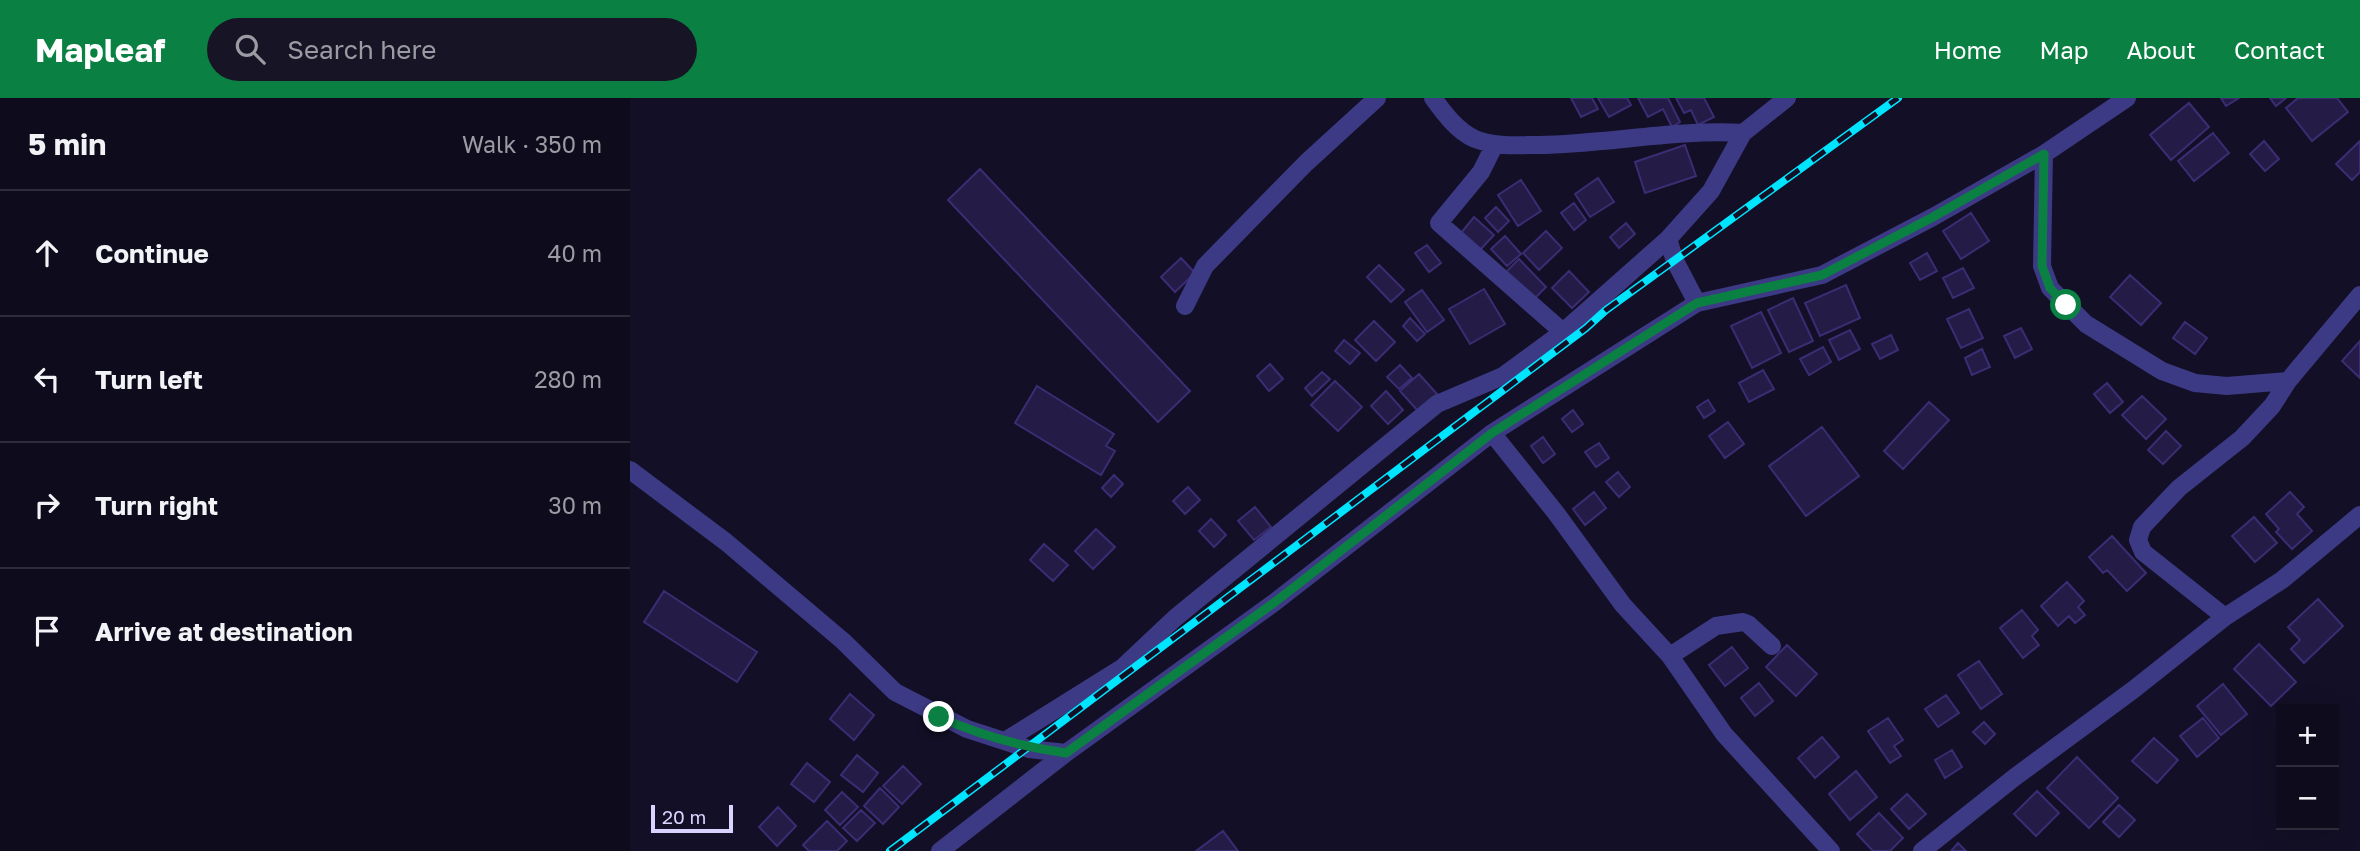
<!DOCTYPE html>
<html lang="en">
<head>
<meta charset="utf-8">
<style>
	body { margin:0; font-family:"Golos Text",sans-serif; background:#171425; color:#f1f3f6 }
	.controls { position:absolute; right:21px; bottom:21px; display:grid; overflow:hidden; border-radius:0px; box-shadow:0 7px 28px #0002 }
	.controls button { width:63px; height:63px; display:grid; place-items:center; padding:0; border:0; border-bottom:2px solid #2e2b3b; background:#0e0b1c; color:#f1f3f6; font:35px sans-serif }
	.scale { position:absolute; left:21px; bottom:18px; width:82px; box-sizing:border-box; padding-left:7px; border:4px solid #d9d4ff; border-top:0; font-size:19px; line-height:24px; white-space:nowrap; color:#d9d4ff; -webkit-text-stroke:5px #130f26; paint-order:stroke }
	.stop { position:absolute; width:21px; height:21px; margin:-16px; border:5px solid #0b8043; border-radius:50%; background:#fff }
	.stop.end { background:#0b8043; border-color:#fff; box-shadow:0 2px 7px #0008 }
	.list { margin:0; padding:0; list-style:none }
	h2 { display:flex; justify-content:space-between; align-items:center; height:91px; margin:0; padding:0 28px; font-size:30px }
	h2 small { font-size:23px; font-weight:400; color:#9b9ba3 }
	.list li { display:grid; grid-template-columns:46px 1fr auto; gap:21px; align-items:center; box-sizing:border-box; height:126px; padding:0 28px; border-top:2px solid #2e2b3b }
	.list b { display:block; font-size:26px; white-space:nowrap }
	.list em { font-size:23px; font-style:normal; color:#9b9ba3 }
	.icon { flex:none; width:38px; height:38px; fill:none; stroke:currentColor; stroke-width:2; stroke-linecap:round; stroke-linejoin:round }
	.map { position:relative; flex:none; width:1730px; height:753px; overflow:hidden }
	header { display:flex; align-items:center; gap:42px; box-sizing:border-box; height:98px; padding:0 35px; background:#0b8043; color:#fff }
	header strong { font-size:33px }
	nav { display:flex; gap:38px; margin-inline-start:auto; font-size:24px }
	.search { width:490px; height:63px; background:#171425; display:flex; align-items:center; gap:18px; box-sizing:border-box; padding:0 24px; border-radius:38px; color:#9b9ba3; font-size:26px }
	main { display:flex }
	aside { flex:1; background:#0e0b1c }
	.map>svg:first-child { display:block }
	.building { fill:#241b47; stroke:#3b2d73; stroke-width:2 }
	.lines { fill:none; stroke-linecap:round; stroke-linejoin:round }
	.minor { stroke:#3d3a85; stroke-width:18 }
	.rail-casing { stroke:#00e5ff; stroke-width:8 }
	.rail { stroke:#130f26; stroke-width:5; stroke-dasharray:16; stroke-linecap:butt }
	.route { stroke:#0b8043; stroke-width:9 }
</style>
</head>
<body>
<header>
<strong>Mapleaf</strong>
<div class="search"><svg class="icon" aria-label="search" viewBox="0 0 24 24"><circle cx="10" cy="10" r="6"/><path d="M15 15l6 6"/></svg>Search here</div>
<nav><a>Home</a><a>Map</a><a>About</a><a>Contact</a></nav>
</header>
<main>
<aside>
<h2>5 min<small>Walk · 350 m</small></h2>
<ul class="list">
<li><svg class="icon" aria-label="ahead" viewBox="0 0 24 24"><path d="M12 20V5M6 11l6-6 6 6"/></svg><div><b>Continue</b></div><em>40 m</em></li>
<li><svg class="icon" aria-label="left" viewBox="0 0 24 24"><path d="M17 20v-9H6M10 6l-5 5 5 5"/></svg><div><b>Turn left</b></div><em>280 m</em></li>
<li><svg class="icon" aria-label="right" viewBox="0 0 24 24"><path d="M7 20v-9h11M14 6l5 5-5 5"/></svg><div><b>Turn right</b></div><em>30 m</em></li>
<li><svg class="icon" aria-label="arrive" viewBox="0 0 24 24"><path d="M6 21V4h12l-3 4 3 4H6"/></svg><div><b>Arrive at destination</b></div></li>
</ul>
</aside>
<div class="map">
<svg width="1730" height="753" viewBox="0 0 1730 753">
	<rect width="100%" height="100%" fill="#130f26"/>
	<!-- building -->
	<path class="building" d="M941,0H962L968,11L951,19Z
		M968,0H997L1001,7L979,19Z
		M1008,0H1038L1050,24L1042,29L1033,11L1018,19Z
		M1046,0H1074L1084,19L1068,27L1061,12L1054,15Z
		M1591,0H1609L1596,8Z
		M1640,0H1656L1646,8Z
		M1668,0H1707L1718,14L1682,43L1656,10Z
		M1559,5L1579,29L1541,62L1520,37Z
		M1583,35L1599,55L1564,83L1548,63Z
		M1634,43L1649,61L1635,73L1620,56Z
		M1730,43V74L1722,82L1706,66Z
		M1055,47L1066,78L1015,95L1005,64Z
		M350,71L560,293L528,324L318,102Z
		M968,80L984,104L960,119L945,96Z
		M891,82L911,113L888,128L868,97Z
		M944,105L956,122L944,132L931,115Z
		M866,109L879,123L868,134L855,120Z
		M1341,115L1359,143L1331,161L1313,133Z
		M844,119L864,137L850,152L831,135Z
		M996,125L1005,136L989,150L980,139Z
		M916,133L932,150L909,172L893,155Z
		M875,138L891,156L877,168L861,151Z
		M797,147L811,165L799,174L785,155Z
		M1297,155L1307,173L1290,182L1280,165Z
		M551,160L565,175L545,194L531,179Z
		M889,161L916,189L903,202L876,174Z
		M749,167L774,192L761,204L737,179Z
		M1333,170L1344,190L1323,200L1313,180Z
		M939,173L959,194L942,210L922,190Z
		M1500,177L1531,205L1511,227L1480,199Z
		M1216,187L1230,220L1190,238L1175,205Z
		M854,191L875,226L840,246L819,211Z
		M792,192L814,222L797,234L775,204Z
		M1163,200L1183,243L1159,254L1138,212Z
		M1339,211L1353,240L1331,250L1317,221Z
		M1131,214L1151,255L1122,270L1101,228Z
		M780,220L795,236L787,243L773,228Z
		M744,223L765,244L746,263L725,242Z
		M1555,224L1577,240L1565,256L1543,240Z
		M1391,230L1402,251L1385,260L1374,238Z
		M1220,232L1230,251L1209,262L1199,242Z
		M1261,237L1268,252L1250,261L1242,246Z
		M714,242L730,255L720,266L705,253Z
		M1730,243V280L1712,263Z
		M1193,249L1201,264L1179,277L1170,261Z
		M1352,251L1360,269L1342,277L1335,260Z
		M640,266L653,281L639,293L627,278Z
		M770,267L782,280L769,291L757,279Z
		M1133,272L1144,291L1119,304L1109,285Z
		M692,274L700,281L682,298L675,290Z
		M789,276L807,296L788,313L770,293Z
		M705,283L732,309L708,333L681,307Z
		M1477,285L1493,304L1480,315L1464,296Z
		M407,288L484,336L476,348L485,353L471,377L385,325Z
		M756,293L773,312L758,326L741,308Z
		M1512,298L1536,321L1516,341L1492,317Z
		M1078,302L1085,313L1074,320L1067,309Z
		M1299,304L1319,322L1273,371L1254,353Z
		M943,312L953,326L942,334L932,321Z
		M1098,324L1114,346L1095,360L1079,338Z
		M1192,329L1229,378L1176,418L1139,368Z
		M1536,333L1551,348L1533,366L1518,352Z
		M913,339L925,356L913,365L901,348Z
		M969,345L979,360L966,369L955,354Z
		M988,374L1000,389L989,399L976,384Z
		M484,377L493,386L481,399L472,390Z
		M558,389L570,402L555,416L543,403Z
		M964,394L976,410L955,427L943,411Z
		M1660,394L1674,409L1667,416L1682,433L1662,451L1646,434L1649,431L1636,416Z
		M625,409L641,429L624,442L608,423Z
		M1624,419L1647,445L1625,464L1602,438Z
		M581,421L596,437L584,449L569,433Z
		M466,431L485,449L463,471L445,453Z
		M1482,438L1516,475L1497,493L1477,472L1473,475L1459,459Z
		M414,446L438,467L423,483L400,462Z
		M1437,484L1454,503L1448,509L1455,517L1445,525L1439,518L1428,528L1411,508Z
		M34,493L127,554L107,584L14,524Z
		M1688,501L1713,528L1674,565L1661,551L1670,542L1658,529Z
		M1392,512L1408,532L1402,538L1409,547L1393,560L1370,530Z
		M1629,546L1666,584L1641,608L1604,571Z
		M1157,547L1187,576L1166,598L1136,569Z
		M1102,549L1118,570L1095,588L1079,567Z
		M1349,563L1372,596L1351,611L1328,577Z
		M1129,585L1143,603L1125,618L1111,600Z
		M1593,586L1617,616L1591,637L1567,608Z
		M220,596L244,617L224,642L200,621Z
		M1316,597L1329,615L1308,629L1295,611Z
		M1258,620L1273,642L1264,648L1271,658L1260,665L1238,633Z
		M1573,620L1589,640L1567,659L1550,638Z
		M1354,624L1365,636L1355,646L1343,634Z
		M1192,639L1209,659L1185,680L1168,660Z
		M1524,640L1548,662L1527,685L1502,663Z
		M1322,652L1332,669L1315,680L1305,662Z
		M227,657L248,675L233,694L211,677Z
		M1447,659L1488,700L1459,730L1417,690Z
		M177,665L200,684L184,704L161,686Z
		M273,668L291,686L272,706L253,688Z
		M1226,673L1247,699L1220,722L1199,696Z
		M250,690L269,709L253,726L234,708Z
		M1407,693L1429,715L1406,738L1384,716Z
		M212,694L228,709L210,727L195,712Z
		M1277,696L1296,716L1279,731L1261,711Z
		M1489,707L1505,722L1489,739L1473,724Z
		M148,709L166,728L147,748L129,729Z
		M231,712L245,725L227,743L213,730Z
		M1249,715L1273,740L1260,753H1243L1227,736Z
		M197,723L217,743L207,753H179L173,747Z
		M593,733L608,753H566Z
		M1328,745L1336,753H1321Z"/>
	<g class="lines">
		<!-- minor -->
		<path class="minor" d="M803,0C814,15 827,33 845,41C865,49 887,47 909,47C977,46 1045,31 1113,35
			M865,46L851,74L809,125L933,234
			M1414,56L1412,168L1420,190L1456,226L1532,273L1565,285L1597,288L1658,283L1730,197
			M1067,205L1192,177L1303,119L1414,56L1497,0
			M555,208L575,168L676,65L747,0
			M862,335L926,415L993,507L1040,558L1094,636L1201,753
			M0,372L96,444L213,543L265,594L337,631L399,651L436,655
			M1595,519L1513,454L1508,442L1512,429L1549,390L1612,340L1642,308L1658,283
			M1040,558L1086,528L1113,524L1118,526L1142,548
			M375,643L492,570L545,520L807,306L873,278L933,234L1038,141
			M310,753L436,655L645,504L862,335L1067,205L1045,163L1038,141L1081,93L1113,35L1157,0
			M1292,753L1385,679L1503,592L1595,519L1652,482L1730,417"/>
		<defs>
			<path id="rail" d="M260,753L956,230L976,212L1268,0"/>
		</defs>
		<!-- rail casing -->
		<use href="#rail" class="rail-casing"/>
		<!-- rail -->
		<use href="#rail" class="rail"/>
	</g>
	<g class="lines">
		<!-- route -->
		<path class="route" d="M309,619C350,637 391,649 436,655L645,504L862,335L1067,205L1192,177L1303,119L1414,56L1412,168L1420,190L1436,207"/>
	</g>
</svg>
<div class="controls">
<button>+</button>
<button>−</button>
</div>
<div class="scale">20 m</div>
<div class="stop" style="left:1436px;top:207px"></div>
<div class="stop end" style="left:309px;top:619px"></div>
</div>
</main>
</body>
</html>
